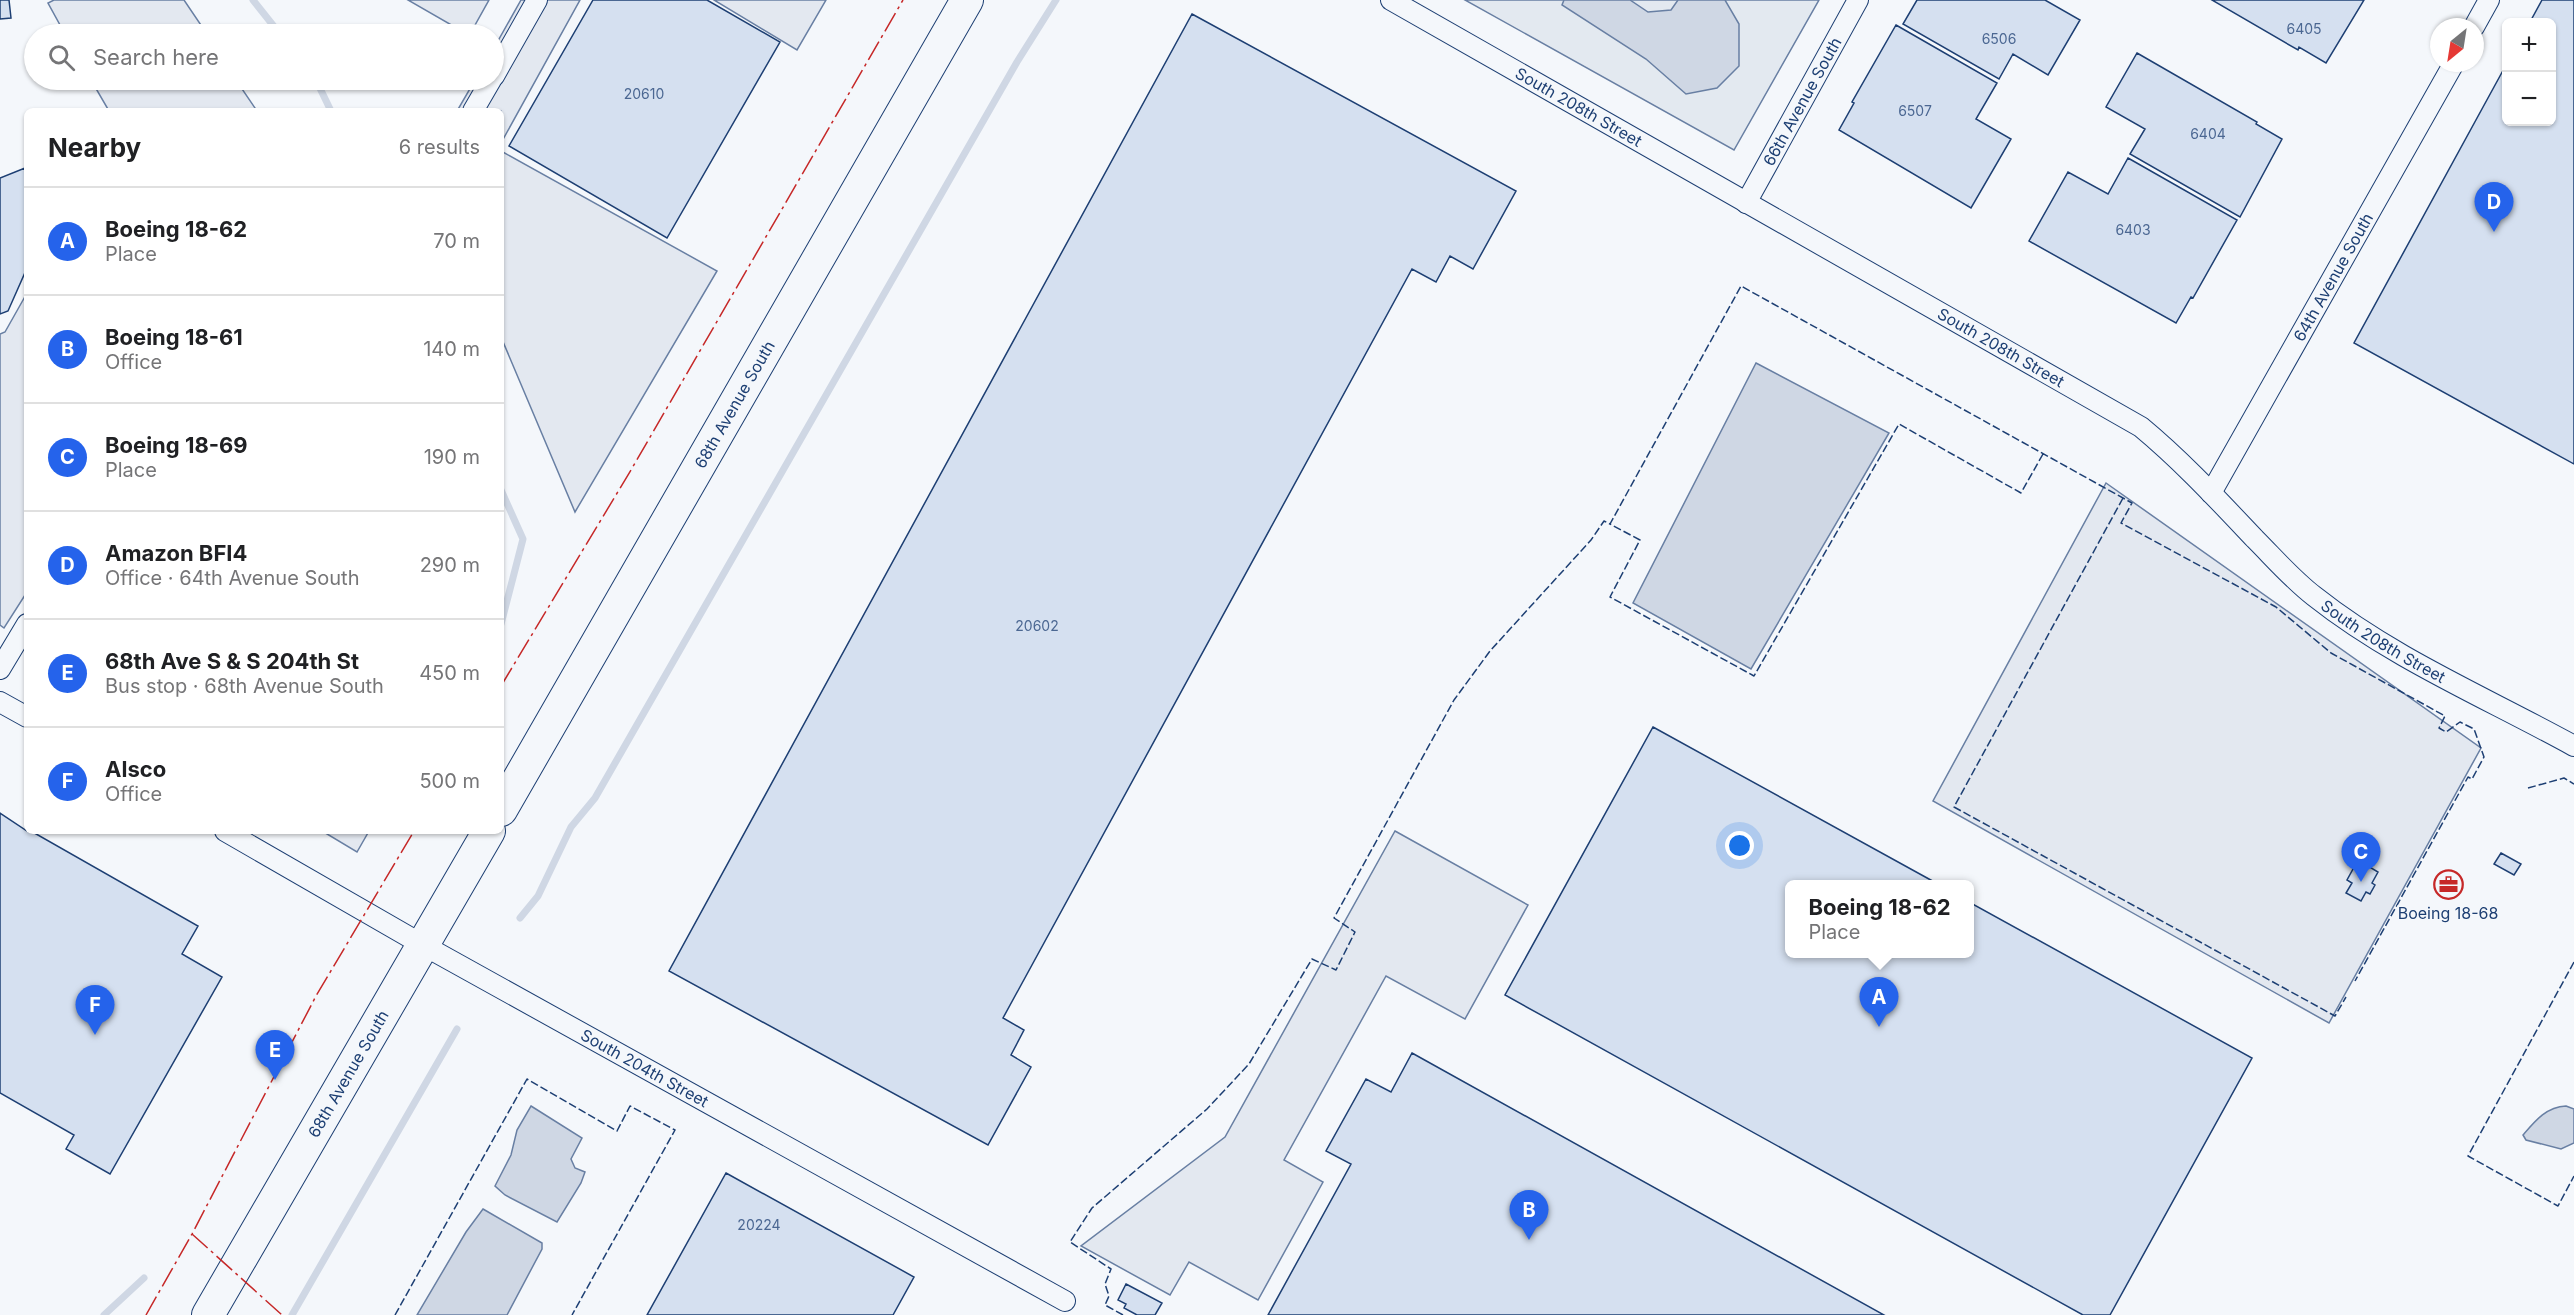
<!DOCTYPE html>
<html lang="en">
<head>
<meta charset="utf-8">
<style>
	body { margin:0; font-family:Inter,sans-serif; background:#f6f6f6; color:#202124 }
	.controls { position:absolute; right:18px; top:18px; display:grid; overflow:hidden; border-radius:9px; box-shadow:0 2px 4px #0004 }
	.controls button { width:54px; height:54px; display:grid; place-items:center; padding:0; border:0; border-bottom:2px solid #e0e0e0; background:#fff; color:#202124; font:30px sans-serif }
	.compass { position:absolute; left:2430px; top:18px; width:54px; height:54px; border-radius:50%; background:#fff; box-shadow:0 2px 4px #0004; rotate:210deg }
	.you { position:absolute; left:1740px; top:846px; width:21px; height:21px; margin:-15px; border:4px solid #fff; border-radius:50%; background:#1a73e8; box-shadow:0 0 0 9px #1a73e833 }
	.badge { display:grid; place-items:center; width:39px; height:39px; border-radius:50%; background:#2563eb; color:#fff; font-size:20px; font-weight:700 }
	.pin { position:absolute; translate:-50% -50px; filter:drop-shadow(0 2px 3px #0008) }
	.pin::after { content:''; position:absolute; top:32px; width:21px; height:18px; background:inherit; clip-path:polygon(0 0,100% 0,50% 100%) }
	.popup { position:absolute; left:1785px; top:880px; width:189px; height:78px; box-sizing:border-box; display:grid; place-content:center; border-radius:9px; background:#fff; filter:drop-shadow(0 2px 4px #0005); font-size:20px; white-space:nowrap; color:#757577 }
	.popup b { font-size:22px; color:#202124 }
	.popup::after { content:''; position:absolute; left:50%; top:100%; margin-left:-12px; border:12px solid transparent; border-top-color:#fff }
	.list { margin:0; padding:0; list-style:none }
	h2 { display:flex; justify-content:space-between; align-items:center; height:78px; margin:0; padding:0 24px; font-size:26px }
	h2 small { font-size:20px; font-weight:400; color:#757577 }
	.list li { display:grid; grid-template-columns:39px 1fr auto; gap:18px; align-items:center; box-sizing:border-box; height:108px; padding:0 24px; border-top:2px solid #e0e0e0 }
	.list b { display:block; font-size:22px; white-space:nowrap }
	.list p { margin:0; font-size:20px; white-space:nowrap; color:#757577 }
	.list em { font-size:20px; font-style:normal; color:#757577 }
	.icon { flex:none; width:33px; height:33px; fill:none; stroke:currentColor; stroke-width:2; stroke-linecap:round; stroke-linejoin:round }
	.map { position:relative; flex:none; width:2574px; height:1315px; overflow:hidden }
	.search { position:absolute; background:#fff; box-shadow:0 2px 4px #0004; left:24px; top:24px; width:480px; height:66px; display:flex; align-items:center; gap:15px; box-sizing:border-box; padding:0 21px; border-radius:33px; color:#757577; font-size:22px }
	.panel { position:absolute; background:#fff; box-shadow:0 2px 4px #0004; left:24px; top:108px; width:480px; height:726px; border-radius:9px }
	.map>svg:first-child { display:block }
	.green { fill:#e3e9f0; stroke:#687fa3; stroke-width:1.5 }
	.parking { fill:#e3e8f0; stroke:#687fa3; stroke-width:1.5 }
	.water { fill:#cfd7e4; stroke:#687fa3; stroke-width:1.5 }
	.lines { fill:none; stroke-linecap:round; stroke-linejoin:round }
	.stream { stroke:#cfd7e4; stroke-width:7 }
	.building { fill:#d5e0f0; stroke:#1d3f73; stroke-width:1.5 }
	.street-casing { stroke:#1d3f73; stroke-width:22 }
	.primary-casing { stroke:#1d3f73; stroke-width:34 }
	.street { stroke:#f4f7fb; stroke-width:20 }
	.primary { stroke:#f4f7fb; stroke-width:32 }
	.fence { stroke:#1d3f73; stroke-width:1.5; stroke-dasharray:8 3; stroke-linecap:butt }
	.power { stroke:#c62828; stroke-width:1.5; stroke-dasharray:21 4.5 3 4.5; stroke-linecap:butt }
	.labels { text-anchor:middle; stroke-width:4.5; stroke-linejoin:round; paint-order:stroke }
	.number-label { font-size:14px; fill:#4b6792 }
	.street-label { font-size:16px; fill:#1d3f73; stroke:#f4f7fb }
	.poi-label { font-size:16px; fill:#1d3f73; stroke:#f4f7fb }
</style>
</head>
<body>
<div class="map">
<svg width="2574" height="1315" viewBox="0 0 2574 1315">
	<rect width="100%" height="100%" fill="#f4f7fb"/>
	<!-- green -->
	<path class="green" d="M1465,0H1819L1734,150Z"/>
	<!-- parking -->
	<path class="parking" d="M54,0H184L207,34H65L48,3Z
		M408,0H489L470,34H467Z
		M521,0H580L501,143V111H457L475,80H494V48Z
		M714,0H826L797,50Z
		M91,80H236L257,111H109Z
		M501,151L717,271L575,512L501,337Z
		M27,293V592L4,628L0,625V334L5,332Z
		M2106,483L2481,748L2329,1023L1933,801Z
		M322,831H369L357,852Z
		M1395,831L1528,905L1465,1019L1386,976L1284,1160L1323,1182L1258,1300L1189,1262L1170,1295L1081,1246L1225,1137Z"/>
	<!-- water -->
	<path class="water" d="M1564,0H1630L1648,12L1671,10L1678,0H1725L1739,24V66L1717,88L1686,94L1646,59L1562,5Z
		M1756,363L1889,433L1751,669L1633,603Z
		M531,1106L582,1138L571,1159L575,1168L585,1172L581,1183L557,1222L505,1195L495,1186L511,1155L517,1130Z
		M2566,1106L2574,1109V1143L2561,1149L2526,1140L2523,1135C2535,1121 2546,1107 2566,1106Z
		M483,1209L542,1243V1249L507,1315H417L466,1232Z"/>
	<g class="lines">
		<!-- stream -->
		<path class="stream" d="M253,0L280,34
			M316,80L331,111
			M501,490L523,539L501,624
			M520,918L538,896L571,827L595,798L1017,62L1056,0
			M104,1315L144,1278
			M292,1315L457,1029"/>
	</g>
	<!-- building -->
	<path class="building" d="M0,0H9L11,18L0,19Z
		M593,0H707L780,42L667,238L509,146Z
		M1917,0H2045L2080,20L2048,75L2013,54L1999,79L1903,24Z
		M2212,0H2364L2326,63L2299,47L2298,50Z
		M2542,0H2574V464L2354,343L2506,65V122H2552V22H2530Z
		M1192,14L1516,191L1473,269L1450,256L1436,282L1412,269L1003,1018L1024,1030L1011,1055L1031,1067L988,1145L669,971Z
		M1896,25L1997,83L1976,119L2011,139L1971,208L1839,130L1854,103L1852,102Z
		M2137,53L2257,122L2256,124L2282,139L2240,217L2130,154L2145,129L2106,107Z
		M2128,158L2237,220L2193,298L2191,297L2176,323L2029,241L2068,172L2108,194Z
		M25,168L27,173V268L8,311L0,314V178Z
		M1653,727L1938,884H1789V954H1969V902L2252,1058L2110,1315H2083L1505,995Z
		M0,813L27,831H31L198,926L182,954L222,977L110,1174L66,1149L74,1135L0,1093Z
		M2501,853L2521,864L2514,875L2494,864Z
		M2358,860L2378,872L2372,883L2375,885L2370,894L2366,892L2361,901L2346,893L2352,883L2347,880Z
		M1412,1053L1884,1315H1268L1351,1164L1326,1151L1366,1079L1391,1092Z
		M726,1173L914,1277L893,1315H647Z
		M1126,1284L1162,1303L1155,1315H1137L1124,1308L1126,1304L1118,1300Z"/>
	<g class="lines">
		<defs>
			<g id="street">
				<path id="s1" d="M1391,0L2141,427C2182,461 2218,500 2255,539C2274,558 2292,579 2314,596C2392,658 2487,698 2574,746"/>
				<path d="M2474,27L2489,0"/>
				<path d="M494,76L537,0"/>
				<path d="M473,111L491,80"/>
				<path id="s2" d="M1746,203L1858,0"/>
				<path id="s3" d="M2211,493L2454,63"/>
				<path d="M0,669L27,624"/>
				<path d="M0,702L27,717"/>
				<path id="s4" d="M225,831L423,945L1065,1301"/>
			</g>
			<g id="primary">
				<path id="s5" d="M501,810L967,0"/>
				<path id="s6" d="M208,1315L489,831"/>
			</g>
		</defs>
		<!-- street casing -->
		<use href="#street" class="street-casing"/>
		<!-- primary casing -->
		<use href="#primary" class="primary-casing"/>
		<!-- street -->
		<use href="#street" class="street"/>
		<!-- primary -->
		<use href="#primary" class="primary"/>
		<!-- fence -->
		<path class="fence" d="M2043,454L2021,493L1899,424L1754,676L1610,597L1640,540L1610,524L1741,286L2132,503L2121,523L2276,607L2331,653L2445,716L2439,728L2446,732L2460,722L2474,729L2484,757L2472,779L2468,777L2355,981
			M2123,498L1954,807L2335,1016L2346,997
			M2528,788L2564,778L2574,784
			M2574,962L2468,1156L2558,1206L2574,1176
			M395,1315L527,1079L617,1131L630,1106L675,1130L572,1315
			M1123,1315L1105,1305L1109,1296L1105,1284L1111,1269L1070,1242L1092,1208L1207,1109L1249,1064L1312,959L1336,970L1355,932L1334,918L1454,700L1490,651L1591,540L1604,521L1610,524"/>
		<!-- power -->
		<path class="power" d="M501,686L631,470L903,0
			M192,1234L282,1315
			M146,1315L192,1234L316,996L414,831"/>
	</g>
	<!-- icons -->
	<defs>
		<symbol id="office-ring" viewBox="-11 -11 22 22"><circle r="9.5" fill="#f4f7fb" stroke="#c62828" stroke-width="1.5"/><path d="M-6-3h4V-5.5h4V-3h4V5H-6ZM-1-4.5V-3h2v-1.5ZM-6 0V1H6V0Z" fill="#c62828"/></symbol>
	</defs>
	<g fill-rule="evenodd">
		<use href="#office-ring" x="2432" y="868" width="33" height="33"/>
	</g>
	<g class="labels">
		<!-- number labels -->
		<g class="number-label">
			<text x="2304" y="34">6405</text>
			<text x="1999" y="44">6506</text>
			<text x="644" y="99">20610</text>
			<text x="1915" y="116">6507</text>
			<text x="2208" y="139">6404</text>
			<text x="2133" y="235">6403</text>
			<text x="1037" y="631">20602</text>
			<text x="759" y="1230">20224</text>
		</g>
		<!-- street labels -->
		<g class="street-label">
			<text dy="6" stroke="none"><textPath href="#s2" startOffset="116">66th Avenue South</textPath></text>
			<text dy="6" stroke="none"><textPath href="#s1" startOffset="216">South 208th Street</textPath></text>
			<text dy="6" stroke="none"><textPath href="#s3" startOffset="248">64th Avenue South</textPath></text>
			<text dy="6" stroke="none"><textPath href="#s1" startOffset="702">South 208th Street</textPath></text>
			<text dy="6" stroke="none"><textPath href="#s5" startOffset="468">68th Avenue South</textPath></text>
			<text dy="6" stroke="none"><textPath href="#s1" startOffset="1188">South 208th Street</textPath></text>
			<text dy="6" stroke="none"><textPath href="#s4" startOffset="482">South 204th Street</textPath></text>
			<text dy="6" stroke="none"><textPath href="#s6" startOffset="279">68th Avenue South</textPath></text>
		</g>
		<!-- poi labels -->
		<g class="poi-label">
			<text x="2448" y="919">Boeing 18-68</text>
		</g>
	</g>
</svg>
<div class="controls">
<button>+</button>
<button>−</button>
</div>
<svg class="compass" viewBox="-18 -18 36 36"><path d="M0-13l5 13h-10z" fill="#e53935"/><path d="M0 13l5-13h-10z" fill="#757577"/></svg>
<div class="you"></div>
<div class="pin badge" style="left:1879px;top:1027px">A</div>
<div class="popup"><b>Boeing 18-62</b>Place</div>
<div class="pin badge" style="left:1529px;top:1240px">B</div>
<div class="pin badge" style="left:2361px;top:882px">C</div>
<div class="pin badge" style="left:2494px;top:232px">D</div>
<div class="pin badge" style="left:275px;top:1080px">E</div>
<div class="pin badge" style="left:95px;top:1035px">F</div>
<div class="search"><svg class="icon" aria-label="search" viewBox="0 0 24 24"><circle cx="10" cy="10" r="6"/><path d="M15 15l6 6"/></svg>Search here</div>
<section class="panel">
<h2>Nearby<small>6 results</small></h2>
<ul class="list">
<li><span class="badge">A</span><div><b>Boeing 18-62</b><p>Place</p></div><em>70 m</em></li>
<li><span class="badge">B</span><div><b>Boeing 18-61</b><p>Office</p></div><em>140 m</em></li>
<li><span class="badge">C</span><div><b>Boeing 18-69</b><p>Place</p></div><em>190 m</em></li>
<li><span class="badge">D</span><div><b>Amazon BFI4</b><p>Office · 64th Avenue South</p></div><em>290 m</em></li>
<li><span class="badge">E</span><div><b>68th Ave S &amp; S 204th St</b><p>Bus stop · 68th Avenue South</p></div><em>450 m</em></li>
<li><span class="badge">F</span><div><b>Alsco</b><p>Office</p></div><em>500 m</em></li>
</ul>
</section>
</div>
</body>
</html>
